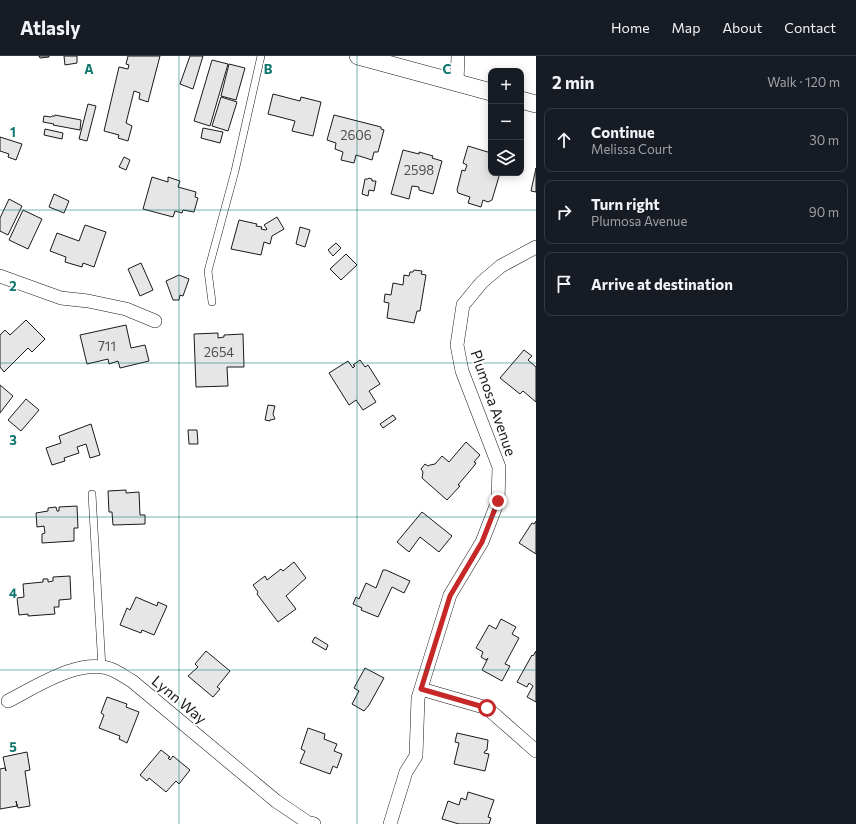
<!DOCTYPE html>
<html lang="en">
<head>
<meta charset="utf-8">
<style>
	body { margin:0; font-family:Commissioner,sans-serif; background:#20242c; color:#f1f3f6 }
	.controls { position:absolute; right:12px; top:12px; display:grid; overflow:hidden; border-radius:8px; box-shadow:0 2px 10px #0003 }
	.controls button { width:36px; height:36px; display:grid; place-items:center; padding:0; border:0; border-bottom:1px solid #363941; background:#171b24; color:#f1f3f6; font:20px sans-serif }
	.stop { position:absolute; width:12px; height:12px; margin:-9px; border:3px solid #c62828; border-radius:50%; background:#fff }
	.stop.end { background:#c62828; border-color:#fff; box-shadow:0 1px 4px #0008 }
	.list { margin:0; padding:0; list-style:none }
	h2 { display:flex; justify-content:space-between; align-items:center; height:52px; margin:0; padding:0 16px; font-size:17px }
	h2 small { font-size:13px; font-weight:400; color:#9ea1a6 }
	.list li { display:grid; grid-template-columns:26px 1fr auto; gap:12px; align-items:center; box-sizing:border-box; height:64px; margin:0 8px 8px; padding:0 8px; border:1px solid #363941; border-radius:8px }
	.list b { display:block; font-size:15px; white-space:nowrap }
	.list p { margin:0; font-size:13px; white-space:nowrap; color:#9ea1a6 }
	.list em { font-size:13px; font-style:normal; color:#9ea1a6 }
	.icon { flex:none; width:22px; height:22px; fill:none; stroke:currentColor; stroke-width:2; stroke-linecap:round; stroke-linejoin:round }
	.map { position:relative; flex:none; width:536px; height:768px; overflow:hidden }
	header { display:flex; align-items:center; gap:24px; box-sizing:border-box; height:56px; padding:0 20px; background:#171b24; border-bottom:1px solid #363941 }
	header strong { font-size:19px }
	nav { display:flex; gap:22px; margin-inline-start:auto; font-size:14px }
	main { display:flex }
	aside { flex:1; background:#171b24 }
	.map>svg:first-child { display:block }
	.building { fill:#e6e6e6; stroke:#1a1a1a }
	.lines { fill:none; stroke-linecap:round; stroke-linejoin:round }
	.service-casing { stroke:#1a1a1a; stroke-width:8 }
	.minor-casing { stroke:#1a1a1a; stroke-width:14 }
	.tertiary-casing { stroke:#1a1a1a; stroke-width:18 }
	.service { stroke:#fff; stroke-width:7 }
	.minor { stroke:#fff; stroke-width:13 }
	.tertiary { stroke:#fff; stroke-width:17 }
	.route { stroke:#c62828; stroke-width:5 }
	.grid { fill:none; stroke:#0f766e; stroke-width:1; stroke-opacity:0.55 }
	.labels { text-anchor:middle; stroke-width:3; stroke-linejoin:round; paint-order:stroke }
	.number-label { font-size:13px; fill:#4d4d4d }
	.street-label { font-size:15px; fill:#1a1a1a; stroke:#fff }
	.grid-label { font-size:13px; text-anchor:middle; font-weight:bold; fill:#0f766e; stroke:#fff; stroke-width:3; stroke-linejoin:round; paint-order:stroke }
</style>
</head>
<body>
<header>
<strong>Atlasly</strong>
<nav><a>Home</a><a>Map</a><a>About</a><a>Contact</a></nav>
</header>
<main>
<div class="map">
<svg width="536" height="768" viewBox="0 0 536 768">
	<rect width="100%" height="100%" fill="#fff"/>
	<!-- building -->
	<path class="building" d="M39,0H49V1L40,2Z
		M64,0H77V7L65,9Z
		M128,0H160L148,46L139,43L140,37L134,35L126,67L132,70L128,85L118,82L119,79L104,75L119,11L128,13L129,9L126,8Z
		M190,0H203L193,33L180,28Z
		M212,4L228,8L210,70L194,65Z
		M229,8L245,12L236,44L221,40Z
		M273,38L300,45L301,41L321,46L313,80L292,75L295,65L268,58Z
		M221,41L237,46L228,75L212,70Z
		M88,48L96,50L87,85L79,83Z
		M55,59L81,64L80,74L53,69L54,68L43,66L44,60L51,61L52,60H55Z
		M334,59L381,71V73L384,74L378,96H374L372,104L356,99L354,107L341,104L343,96L335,93L336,87L327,84Z
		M203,72L223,76L220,87L201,82Z
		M45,73L63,77L62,83L44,79Z
		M0,81L22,88L16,104L8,101L9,98L0,95Z
		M468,90L491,97V117H500L492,144L488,146L483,144L481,151L468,147L470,141L458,137L457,134L462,114L465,115L467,109L463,107Z
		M403,94L419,98V96L433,100L432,102L442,105L433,138L419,134V131L412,130L409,143L391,138Z
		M124,101L130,104L126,114L119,111Z
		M536,112V136L531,135Z
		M152,121L168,126V121L180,125L178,131L196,136L195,141L198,142L194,156L183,154L182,157L175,155L173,161L143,153Z
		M369,122L372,123V125H376L374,135L369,134L368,140L362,138L365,123H368Z
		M54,138L69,145L64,157L49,151Z
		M9,143L22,150L8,179L0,175V162Z
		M23,154L42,163L28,193L9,184Z
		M277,161L284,173L272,180L270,188L264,186L261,199L231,193L239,164L257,168L256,170L262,171L261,173L266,174L267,173L264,169Z
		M85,169L106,176L94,211L83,207L82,211L65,206L66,201L50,195L57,177L79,185Z
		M300,171L310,174L305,191L296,188Z
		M336,187L341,192L333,200L328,194Z
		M346,198L357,209L341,224L330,213Z
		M141,207L153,234L140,240L128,213Z
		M414,214L422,215L421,218L426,219L420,255H417L414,267L387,262L389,247L384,246L385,238L391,239L393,227L403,229L404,219L409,220L410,216H413Z
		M179,219L189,223L183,240L180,239L179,244H173L166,225Z
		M26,264L45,283L32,296L28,292L4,316L0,311V279L5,274L10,279Z
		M126,269L131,292L145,289L149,305L120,312L118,305L109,308L108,303L87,308L80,279Z
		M218,277V282L224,281V279L243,278L244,311H227L228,330L196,331L194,278Z
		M524,294L532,300L528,304L536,311V346L523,335L520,338L500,322Z
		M360,304L365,311L368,309L380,328L369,335L376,346L363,354L356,344L349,349L329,317L348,305L353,312L355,310L353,309Z
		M0,329L13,340L0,357Z
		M26,343L39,354L21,375L8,364Z
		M268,349L275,350L273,358L275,363L270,364V365L265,364Z
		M393,359L396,363L383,372L380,368Z
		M91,368L100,399L90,402L86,388L77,391L79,397L64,402L65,405L52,409L46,392L61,387L59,380Z
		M188,374H197L198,388H189Z
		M466,386L480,399L474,406L476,407L474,410L458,429L460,430L447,444L422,422L423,416L421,413L425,408L428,410L430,409L435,408L442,400L449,406Z
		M126,434V437L139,436L140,459H145V468L113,469L112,456H109L108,435Z
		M77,450L78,472H74V485L42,487V478L45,477L44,470L37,471L36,457L48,455V452L56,451L57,455H59V451Z
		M422,456L452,480L439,496L420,481L409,496L397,486Z
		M536,465V498L519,487L530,470L532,467L534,468Z
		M294,506L306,522L286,540L296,553L278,566L257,538L258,536L253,529L265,520L267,524L281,513L283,515Z
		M383,514H386L410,525L404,537L392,531L378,561L361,554L362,552L353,548L356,541L359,543L366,527L376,532Z
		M70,520L71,543L59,544V551H54L55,558L28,560V558L19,559L17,542L24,541L23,528L43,526V523H48V526L53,525V521Z
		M136,541L157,550L158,546L167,550L154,579L142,574L141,577L120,569L127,552L130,554Z
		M501,563L516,571L512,578L519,582L505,608L510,610L502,625L482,614L488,602L486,604L481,601L483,596L476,592L489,569L496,573Z
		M315,581L328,589L326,594L312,586Z
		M206,595L230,615L217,631L220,633L213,641L188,620L198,611L195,608Z
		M536,595V646L527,641L533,630L529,627L527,631L517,626L532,599L533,600Z
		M365,612L384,622L369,649L364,655L352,648L359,635L354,632Z
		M107,641L127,648L126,651L139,656L127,687L119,683L120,680L99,672L104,659L101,657Z
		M308,672L325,678L324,683L337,688L334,695L342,698L337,712L333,710L330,718L300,707L305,695L301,693Z
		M457,677L488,684L487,694L485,695L484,697L489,698L485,715L454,708L459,687L455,686Z
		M161,694L170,701L168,702L170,704L173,700L190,714L179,728L176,725L166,736L149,722L147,725L140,719Z
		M27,696L30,714L25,715L30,750L18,752L16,745L17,750L0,753V713L5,712L6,715L3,701Z
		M468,736L494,744L488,761L491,762L489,768H459L442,763L448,745L459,749L461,742L466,744Z"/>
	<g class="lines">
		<defs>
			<path id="service" d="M212,246L208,215L235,115L261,0
				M92,438L102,612"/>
			<path id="minor" d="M457,27L458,0
				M0,220L61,242L88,245L126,253L155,265
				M421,633L487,652L536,695
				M8,645C36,631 81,600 113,614C120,617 126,622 132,625L276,745L307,766L314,768
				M390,768L406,716L416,700L418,642L450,539L482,486L498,445L499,411L462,315L457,289L463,249L482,226L501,210L536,191"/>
			<path id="tertiary" d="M358,0L491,36
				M521,44L536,48"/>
		</defs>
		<!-- service casing -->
		<use href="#service" class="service-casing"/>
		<!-- minor casing -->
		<use href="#minor" class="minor-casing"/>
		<!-- tertiary casing -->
		<use href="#tertiary" class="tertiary-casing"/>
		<!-- service -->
		<use href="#service" class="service"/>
		<!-- minor -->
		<use href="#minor" class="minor"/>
		<!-- tertiary -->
		<use href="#tertiary" class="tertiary"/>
	</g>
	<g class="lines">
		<!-- route -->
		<path class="route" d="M487,652L421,633L450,540L482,486L498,445"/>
	</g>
	<!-- grid -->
	<path class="grid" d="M179,0V768M357,0V768M0,154H536M0,307H536M0,461H536M0,614H536"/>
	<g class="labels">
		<!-- number labels -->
		<g class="number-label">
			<text x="356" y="84">2606</text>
			<text x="419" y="119">2598</text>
			<text x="107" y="295">711</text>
			<text x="219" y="301">2654</text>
		</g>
		<!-- street labels -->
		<g class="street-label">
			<text transform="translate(493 347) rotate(71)" y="5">Plumosa Avenue</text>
			<text transform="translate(179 644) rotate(40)" y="5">Lynn Way</text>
		</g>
	</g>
	<g class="grid-label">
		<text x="89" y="18">A</text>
		<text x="268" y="18">B</text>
		<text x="447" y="18">C</text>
		<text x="13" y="81">1</text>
		<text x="13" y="235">2</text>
		<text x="13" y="389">3</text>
		<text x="13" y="542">4</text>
		<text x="13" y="696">5</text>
	</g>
</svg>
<div class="controls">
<button>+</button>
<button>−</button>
<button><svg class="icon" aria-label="layers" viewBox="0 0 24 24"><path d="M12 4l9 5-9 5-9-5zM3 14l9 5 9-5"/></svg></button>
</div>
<div class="stop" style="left:487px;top:652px"></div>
<div class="stop end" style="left:498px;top:445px"></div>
</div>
<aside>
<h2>2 min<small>Walk · 120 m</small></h2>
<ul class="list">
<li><svg class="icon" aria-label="ahead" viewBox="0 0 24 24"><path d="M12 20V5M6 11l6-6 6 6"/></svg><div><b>Continue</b><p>Melissa Court</p></div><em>30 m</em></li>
<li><svg class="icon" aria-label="right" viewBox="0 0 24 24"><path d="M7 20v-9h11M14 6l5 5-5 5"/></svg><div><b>Turn right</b><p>Plumosa Avenue</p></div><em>90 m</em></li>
<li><svg class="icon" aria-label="arrive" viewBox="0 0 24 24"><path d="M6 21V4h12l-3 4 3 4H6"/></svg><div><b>Arrive at destination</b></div></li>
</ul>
</aside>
</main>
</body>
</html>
